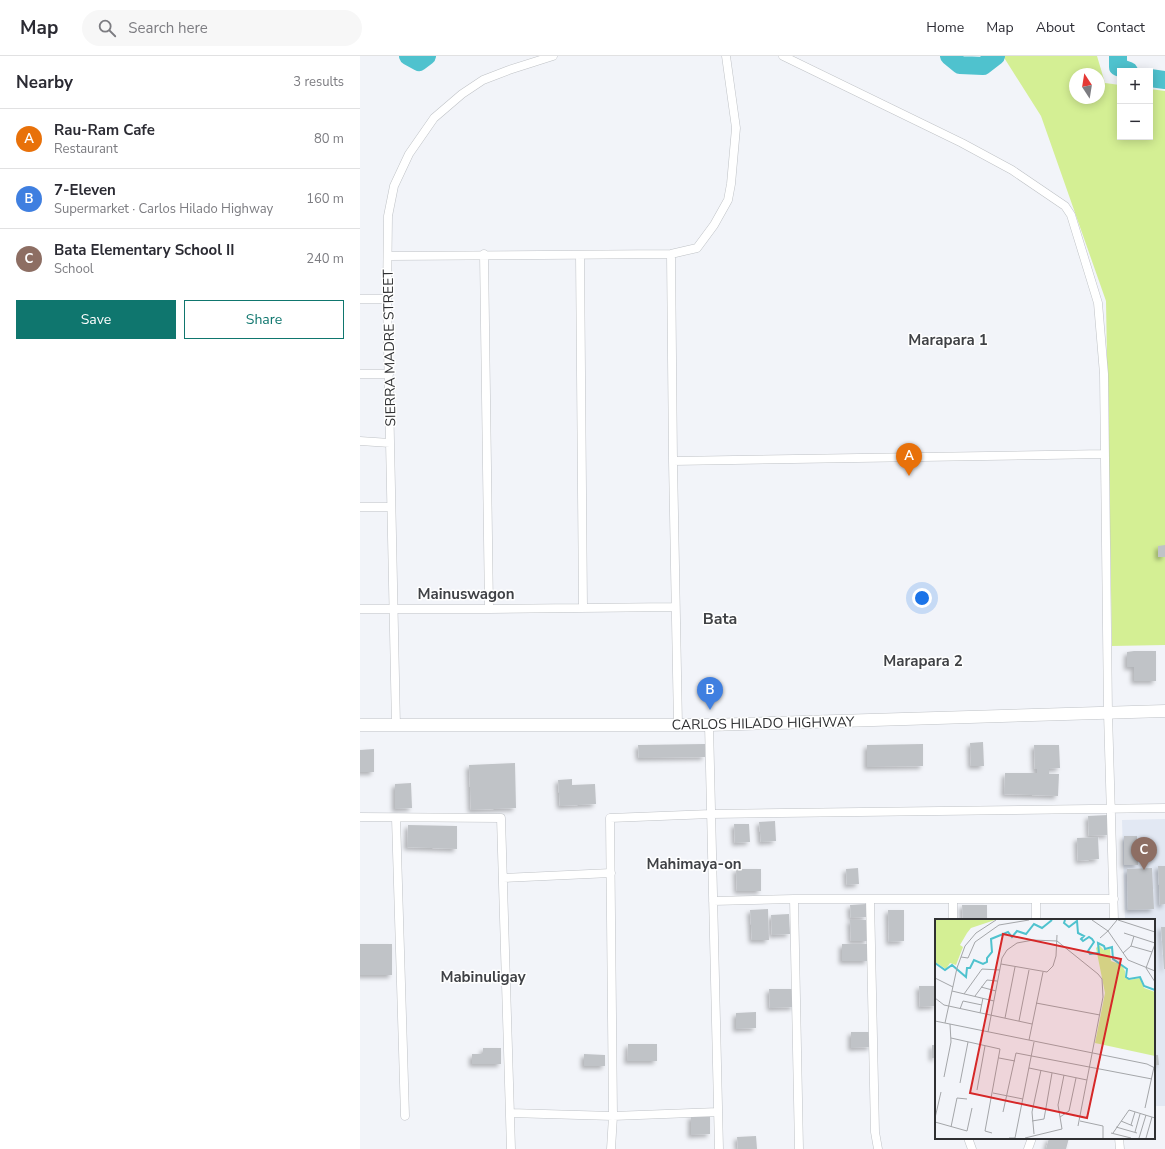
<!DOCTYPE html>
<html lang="en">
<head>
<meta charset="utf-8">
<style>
	body { margin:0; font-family:"Nunito Sans",sans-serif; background:#f7f7f7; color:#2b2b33 }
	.controls { position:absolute; right:12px; top:12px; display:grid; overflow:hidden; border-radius:0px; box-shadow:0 2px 10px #0003 }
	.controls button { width:36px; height:36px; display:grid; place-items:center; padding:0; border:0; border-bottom:1px solid #e1e1e2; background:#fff; color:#2b2b33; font:20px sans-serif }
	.compass { position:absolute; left:709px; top:12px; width:36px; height:36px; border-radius:50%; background:#fff; box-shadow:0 2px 10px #0003; rotate:348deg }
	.you { position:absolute; left:562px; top:542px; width:14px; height:14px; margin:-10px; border:3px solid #fff; border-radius:50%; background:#1a73e8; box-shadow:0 0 0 6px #1a73e833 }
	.badge { display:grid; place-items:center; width:26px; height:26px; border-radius:50%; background:#0f766e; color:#fff; font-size:13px; font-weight:700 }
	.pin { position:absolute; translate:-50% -33px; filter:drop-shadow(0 1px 2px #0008) }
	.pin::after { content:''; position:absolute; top:21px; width:14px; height:12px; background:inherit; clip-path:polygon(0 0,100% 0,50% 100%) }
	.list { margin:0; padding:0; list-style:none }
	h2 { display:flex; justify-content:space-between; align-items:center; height:52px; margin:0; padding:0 16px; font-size:17px }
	h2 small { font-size:13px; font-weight:400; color:#7c7c81 }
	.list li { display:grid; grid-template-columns:26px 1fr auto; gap:12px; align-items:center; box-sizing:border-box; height:60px; padding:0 16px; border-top:1px solid #e1e1e2 }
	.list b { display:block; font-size:15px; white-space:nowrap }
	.list p { margin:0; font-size:13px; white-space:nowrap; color:#7c7c81 }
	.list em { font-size:13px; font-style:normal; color:#7c7c81 }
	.actions { display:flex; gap:8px; padding:12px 16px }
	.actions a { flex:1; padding:9px 0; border:1px solid #0f766e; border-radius:0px; text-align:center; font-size:14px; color:#0f766e }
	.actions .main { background:#0f766e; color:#fff }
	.icon { flex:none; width:22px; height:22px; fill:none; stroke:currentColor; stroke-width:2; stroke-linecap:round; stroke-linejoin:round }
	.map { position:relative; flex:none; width:805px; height:1093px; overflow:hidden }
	header { display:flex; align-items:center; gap:24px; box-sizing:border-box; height:56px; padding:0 20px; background:#fff; border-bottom:1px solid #e1e1e2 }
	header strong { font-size:19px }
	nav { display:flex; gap:22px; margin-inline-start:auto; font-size:14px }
	.search { width:280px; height:36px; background:#f7f7f7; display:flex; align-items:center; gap:10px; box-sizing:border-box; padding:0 14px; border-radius:22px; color:#7c7c81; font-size:15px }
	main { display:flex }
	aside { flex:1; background:#fff }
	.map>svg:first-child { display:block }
	.built { fill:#e2e8f3 }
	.green { fill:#d4ef94; fill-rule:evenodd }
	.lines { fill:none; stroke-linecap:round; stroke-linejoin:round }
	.river { stroke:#4fc2ce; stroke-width:18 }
	.building { fill:#c0c3c7; filter:url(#shadow) }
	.street-casing { stroke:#bfc2c6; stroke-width:9 }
	.primary-casing { stroke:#bfc2c6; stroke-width:13 }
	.street { stroke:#fff; stroke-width:8 }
	.primary { stroke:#fff; stroke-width:12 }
	.labels { text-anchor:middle; stroke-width:3; stroke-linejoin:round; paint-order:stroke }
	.street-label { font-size:14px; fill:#2f3032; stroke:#fff }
	.neighbourhood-label { font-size:15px; font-weight:bold; fill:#404246; stroke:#fff }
	.quarter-label { font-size:16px; font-weight:bold; fill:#404246; stroke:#fff }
	.inset-river { fill:none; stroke:#4fc2ce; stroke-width:2 }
	.inset-road { fill:none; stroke:#a4a6a9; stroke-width:1 }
	.view { fill:#d62828; fill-opacity:0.15; stroke:#d62828; stroke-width:2 }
	.inset-edge { fill:none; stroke:#2f3032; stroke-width:2 }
</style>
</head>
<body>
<header>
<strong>Map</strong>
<div class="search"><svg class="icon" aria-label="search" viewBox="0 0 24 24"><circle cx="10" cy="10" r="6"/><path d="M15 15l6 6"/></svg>Search here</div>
<nav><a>Home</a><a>Map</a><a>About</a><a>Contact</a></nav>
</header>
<main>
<aside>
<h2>Nearby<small>3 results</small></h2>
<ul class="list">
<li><span class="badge" style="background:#e8710a">A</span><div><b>Rau-Ram Cafe</b><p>Restaurant</p></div><em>80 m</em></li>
<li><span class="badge" style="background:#3f7fe0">B</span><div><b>7-Eleven</b><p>Supermarket · Carlos Hilado Highway</p></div><em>160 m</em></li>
<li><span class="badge" style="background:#8d6e63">C</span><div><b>Bata Elementary School II</b><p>School</p></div><em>240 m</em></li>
</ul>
<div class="actions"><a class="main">Save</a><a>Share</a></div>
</aside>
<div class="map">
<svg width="805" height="1093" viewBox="0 0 805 1093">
	<defs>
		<filter id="shadow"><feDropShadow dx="-3" dy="3" stdDeviation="2" flood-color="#0004"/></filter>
	</defs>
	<rect width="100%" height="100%" fill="#f2f4f9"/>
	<!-- built -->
	<path class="built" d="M805,763V1050H794V864H765L762,764Z"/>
	<!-- green -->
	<path class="green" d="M643,0H737L745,27L760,29V81H790V33L805,35V589L752,590L746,245L681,60ZM715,18H739V42H715Z"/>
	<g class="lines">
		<!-- river -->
		<path class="river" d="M48,0L59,6L67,0
			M589,0L600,9L623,10L636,0
			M758,0V11L769,15
			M790,22L805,24"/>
	</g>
	<!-- building -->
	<path class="building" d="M805,489V501H798V490Z
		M774,595H796V625H774V611H767V596Z
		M623,686L624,710H611L610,687Z
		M345,688V701L279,702L278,689Z
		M563,688V710L507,711V689Z
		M674,689H699L700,712L689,713V718H699L698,740L644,738L645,717H677V713H675Z
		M14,693V716H0V694Z
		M155,707L156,752L111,754L109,709Z
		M212,723V729L235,728L236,748L200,750L198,724Z
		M51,727L52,752L35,753V728Z
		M748,759L749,779L729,780L728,760Z
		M415,765L416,785L401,786L399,766Z
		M374,768H389L390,786L375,787Z
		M48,769L97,770V793L47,791Z
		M764,780H777L778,809H764Z
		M738,781L739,803L718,805L717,782Z
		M798,810H805V848L800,849Z
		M498,812L499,828L487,829L486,813Z
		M792,812L794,853L768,854L767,813Z
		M376,813H401V835H377Z
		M506,848L507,861L491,862L490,849Z
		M602,849H627V864H603Z
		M408,853L409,884H392L390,854Z
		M528,854H544V885L529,886Z
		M429,858L430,878L412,879L411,859Z
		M490,864H507L508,885H491Z
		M801,871H805V913H804Z
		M0,888H32V919H0Z
		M482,888H508V905H482Z
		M559,930H576V950L560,951Z
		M409,933H434V951L410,952Z
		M396,956V972L376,973V957Z
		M491,976H510L511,991L491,992Z
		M268,988H297V1005H267Z
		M572,989H576V1002H572Z
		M123,992H141V1008H112V998H123Z
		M224,998L245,999V1010H224Z
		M794,999H798L799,1009H794Z
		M350,1059V1078L331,1079V1060Z
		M396,1080L397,1093H378L377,1081Z
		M689,1082H709L706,1093H686Z"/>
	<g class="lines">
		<defs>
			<path id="street" d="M423,0L602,87L652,114L705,150L711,159L738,247L744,318L748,657L754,864
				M124,198L129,553
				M311,198L313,405L318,669
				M220,199L223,552
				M28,200L311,198L337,192L354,169L368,144L371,128L376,72L366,0
				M0,243H27
				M0,318H29
				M0,385L30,387
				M313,405L745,398
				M0,451H31
				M0,553H129L315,551
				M349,669L359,1093
				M36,670L27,243L28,160L34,130L49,98L74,62L102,38L123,24L149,14L193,0
				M0,761L141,762L151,1093
				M36,762L45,1060
				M143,822L251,817
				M434,843L439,1093
				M510,843L515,1076L518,1093
				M593,843V864
				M353,845L434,843H754
				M676,864V843
				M150,1057L253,1060L358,1056
				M608,1082L612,1093
				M759,1082L760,1093
				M251,1093L253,1060L250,762L351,758L805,752
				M668,1093L672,1082"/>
			<path id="primary" d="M0,669H349L805,655"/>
		</defs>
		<!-- street casing -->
		<use href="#street" class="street-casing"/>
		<!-- primary casing -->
		<use href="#primary" class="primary-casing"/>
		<!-- street -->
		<use href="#street" class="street"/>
		<!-- primary -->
		<use href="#primary" class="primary"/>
	</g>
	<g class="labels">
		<!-- street labels -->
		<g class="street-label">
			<text transform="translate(29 292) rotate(-91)" y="5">SIERRA MADRE STREET</text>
			<text transform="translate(403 667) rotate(-1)" y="5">CARLOS HILADO HIGHWAY</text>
		</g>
		<!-- neighbourhood labels -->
		<g class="neighbourhood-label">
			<text x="588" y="289">Marapara 1</text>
			<text x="106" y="543">Mainuswagon</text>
			<text x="563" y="610">Marapara 2</text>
			<text x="334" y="813">Mahimaya-on</text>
			<text x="123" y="926">Mabinuligay</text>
		</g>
		<!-- quarter labels -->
		<g class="quarter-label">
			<text x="360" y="568">Bata</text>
		</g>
	</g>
	<!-- overview -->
	<g transform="translate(575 863)">
		<rect width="220" height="220" fill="#f2f4f9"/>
		<path d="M1,1H60L36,9L32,14L25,26L28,28L21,46L15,44L11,50L0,43ZM164,26L169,31L175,30L176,42L187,46L190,52V58L194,61L205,59L209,69L220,73V137L160,124L170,74L161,29Z" fill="#d4ef94"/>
		<path class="inset-river" d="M130,1L129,4L134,8L142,2L143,14L149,17L146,20L148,22L154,18L157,20L159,23L153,32L155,35L164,34L163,24L169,27L170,30L177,28L178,40L192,50L191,58L194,60L205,58L209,67L220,71M0,44L10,51L17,46L31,58L32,49H35L39,41L48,45L52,43V39L57,33L56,20L73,13L77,18L82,12L91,15L99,5L107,9L117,1"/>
		<path class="inset-road" d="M157,1L173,12L182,1M183,1L220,13M189,14L220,24M165,19L173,12L193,41L220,52M220,25L211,49L220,63M196,27L217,33M188,34L196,27L199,17M26,38L33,39L40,23L64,6L94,1M66,45L112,53L118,47L121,37L122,16M0,59L18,68M46,68L61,72M17,72L59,82M29,75L47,50L65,51M40,77L52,61L62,62M0,79L9,86L97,105M101,84L165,96M25,90L28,82L47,86M45,94L48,79M70,99L80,48M0,102L212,145L220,149M84,102L94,51M10,104L22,49L30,27L41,14L61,1M53,113L67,39L72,31L82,24L98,21L122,22L163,55L167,60L168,78L143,207M16,119L65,130L50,212L57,214M94,121L108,53M64,139L80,142M94,149L152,161M9,158L16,123L15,105M25,164L33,123M42,171L50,127M58,174L88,180M210,189L219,148M68,193L81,134L217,160M125,198L134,192L141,159M0,199L6,173M97,202L109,200L117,154M145,202L168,207V219M186,202L198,207M0,203L32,212L37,189M196,206L200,193M16,208L22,179L32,180M181,208L202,214M200,213L205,195M176,214L196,219M178,214L194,191L220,199M99,215L97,193L106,151M74,219H80L99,123M90,219L127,210L123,186L129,156M204,219L211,196M211,219L217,198"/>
		<path class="view" d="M68,15L186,40L152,199L35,174Z"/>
		<rect width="220" height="220" class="inset-edge"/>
	</g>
</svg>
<div class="controls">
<button>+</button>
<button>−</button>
</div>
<svg class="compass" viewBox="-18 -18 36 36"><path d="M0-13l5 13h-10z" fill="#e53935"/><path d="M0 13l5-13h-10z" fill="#7c7c81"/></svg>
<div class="you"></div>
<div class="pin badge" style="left:549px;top:420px;background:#e8710a">A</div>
<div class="pin badge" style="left:350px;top:654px;background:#3f7fe0">B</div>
<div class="pin badge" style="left:784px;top:814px;background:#8d6e63">C</div>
</div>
</main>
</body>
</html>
